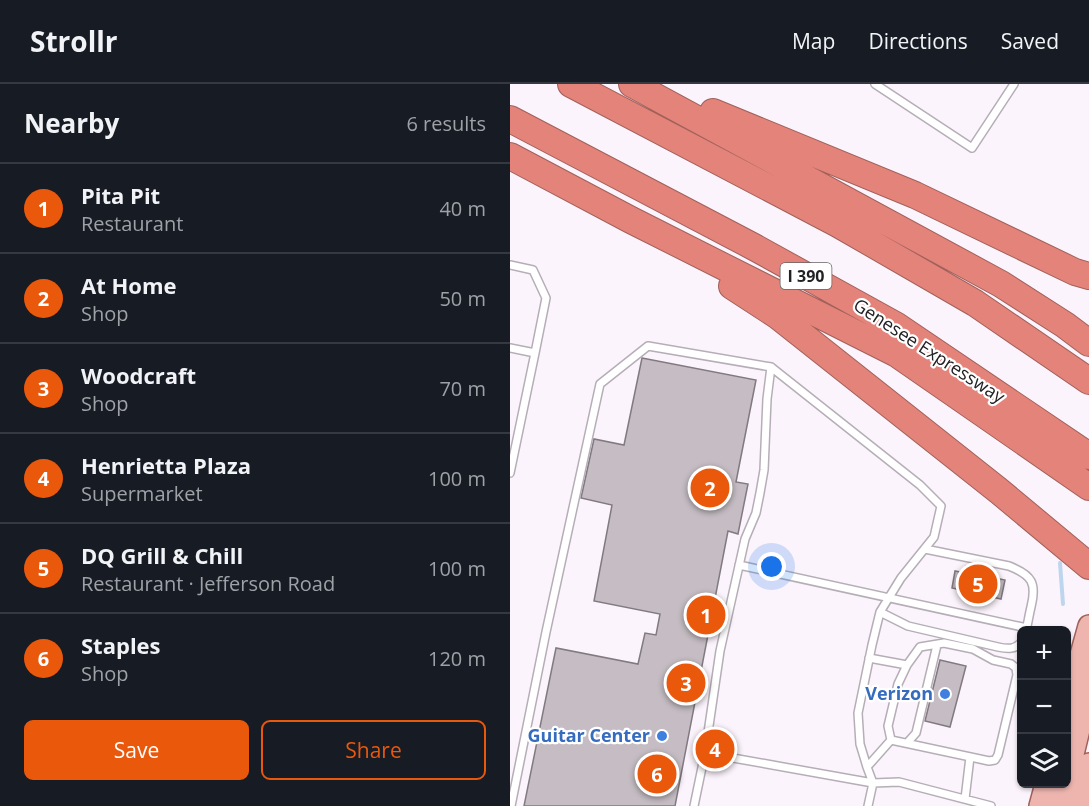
<!DOCTYPE html>
<html lang="en">
<head>
<meta charset="utf-8">
<style>
	body { margin:0; font-family:"Open Sans",sans-serif; background:#20242c; color:#f1f3f6 }
	.controls { position:absolute; right:18px; bottom:18px; display:grid; overflow:hidden; border-radius:9px; box-shadow:0 2px 4px #0004 }
	.controls button { width:54px; height:54px; display:grid; place-items:center; padding:0; border:0; border-bottom:2px solid #363941; background:#171b24; color:#f1f3f6; font:30px sans-serif }
	.you { position:absolute; left:262px; top:483px; width:21px; height:21px; margin:-15px; border:4px solid #fff; border-radius:50%; background:#1a73e8; box-shadow:0 0 0 9px #1a73e833 }
	.badge { display:grid; place-items:center; width:39px; height:39px; border-radius:50%; background:#ea580c; color:#fff; font-size:20px; font-weight:700 }
	.pin { position:absolute; translate:-50% -50%; border:3px solid #fff; box-shadow:0 2px 6px #0006 }
	.list { margin:0; padding:0; list-style:none }
	h2 { display:flex; justify-content:space-between; align-items:center; height:78px; margin:0; padding:0 24px; font-size:26px }
	h2 small { font-size:20px; font-weight:400; color:#9ea1a6 }
	.list li { display:grid; grid-template-columns:39px 1fr auto; gap:18px; align-items:center; box-sizing:border-box; height:90px; padding:0 24px; border-top:2px solid #363941 }
	.list b { display:block; font-size:22px; white-space:nowrap }
	.list p { margin:0; font-size:20px; white-space:nowrap; color:#9ea1a6 }
	.list em { font-size:20px; font-style:normal; color:#9ea1a6 }
	.actions { display:flex; gap:12px; padding:18px 24px }
	.actions a { flex:1; padding:14px 0; border:2px solid #ea580c; border-radius:9px; text-align:center; font-size:21px; color:#ea580c }
	.actions .main { background:#ea580c; color:#fff }
	.icon { flex:none; width:33px; height:33px; fill:none; stroke:currentColor; stroke-width:2; stroke-linecap:round; stroke-linejoin:round }
	.map { position:relative; flex:none; width:579px; height:722px; overflow:hidden }
	header { display:flex; align-items:center; gap:36px; box-sizing:border-box; height:84px; padding:0 30px; background:#171b24; border-bottom:2px solid #363941 }
	header strong { font-size:28px }
	nav { display:flex; gap:33px; margin-inline-start:auto; font-size:21px }
	main { display:flex }
	aside { flex:1; background:#171b24 }
	.map>svg:first-child { display:block }
	.lines { fill:none; stroke-linecap:round; stroke-linejoin:round }
	.stream { stroke:#bed6ed; stroke-width:4 }
	.building { fill:#c5bdc3; stroke:#817a80; stroke-width:1.5 }
	.service-casing { stroke:#b5aeb6; stroke-width:10 }
	.primary-casing { stroke:#a0615b; stroke-width:24 }
	.motorway-casing { stroke:#a0615b; stroke-width:28 }
	.service { stroke:#fff; stroke-width:7 }
	.primary { stroke:#eeb5af; stroke-width:21 }
	.motorway { stroke:#e38379; stroke-width:26 }
	.shop-dot { fill:#3f7fe0; stroke:#fff; stroke-width:2 }
	.labels { text-anchor:middle; stroke-width:4.5; stroke-linejoin:round; paint-order:stroke }
	.shield { fill:#fff; stroke:#656466; stroke-width:1.5 }
	.shield-label { font-size:16px; font-weight:bold; fill:#232124 }
	.street-label { font-size:18px; fill:#232124; stroke:#fff }
	.shop-label { font-size:18px; font-weight:bold; fill:#366cbe; stroke:#fff; text-anchor:end }
</style>
</head>
<body>
<header>
<strong>Strollr</strong>
<nav><a>Map</a><a>Directions</a><a>Saved</a></nav>
</header>
<main>
<aside>
<h2>Nearby<small>6 results</small></h2>
<ul class="list">
<li><span class="badge">1</span><div><b>Pita Pit</b><p>Restaurant</p></div><em>40 m</em></li>
<li><span class="badge">2</span><div><b>At Home</b><p>Shop</p></div><em>50 m</em></li>
<li><span class="badge">3</span><div><b>Woodcraft</b><p>Shop</p></div><em>70 m</em></li>
<li><span class="badge">4</span><div><b>Henrietta Plaza</b><p>Supermarket</p></div><em>100 m</em></li>
<li><span class="badge">5</span><div><b>DQ Grill &amp; Chill</b><p>Restaurant · Jefferson Road</p></div><em>100 m</em></li>
<li><span class="badge">6</span><div><b>Staples</b><p>Shop</p></div><em>120 m</em></li>
</ul>
<div class="actions"><a class="main">Save</a><a>Share</a></div>
</aside>
<div class="map">
<svg width="579" height="722" viewBox="0 0 579 722">
	<rect width="100%" height="100%" fill="#fcf4fc"/>
	<g class="lines">
		<!-- stream -->
		<path class="stream" d="M550,479L553,520"/>
	</g>
	<!-- building -->
	<path class="building" d="M132,274L246,296L226,398L238,400L228,450L218,447L165,722H14L46,564L128,580L135,549L146,551L150,530L84,517L102,421L71,414L84,355L114,361Z
		M456,482L486,489L485,494L495,496L491,515L442,504L445,487L455,489Z
		M430,576L456,582L440,643L415,637Z"/>
	<g class="lines">
		<defs>
			<path id="service" d="M365,0L462,64L504,0
				M0,181L23,186L36,214L25,269
				M0,264L25,269L0,389
				M415,465L499,482C522,491 527,499 521,523C519,531 518,539 516,546
				M229,481L517,544
				M370,528L398,542L488,563C497,565 506,566 512,557
				M359,574L397,581
				M397,659L406,649L427,561
				M195,669L363,699L389,698L481,722
				M357,683L381,656L479,677L485,676L488,671L507,591L506,584L501,580L483,576L463,565L434,559L410,563L397,581L388,600L378,642L381,656
				M455,715L460,673
				M1,722L36,548L90,300L138,262L261,283L410,401L431,422L424,453L391,494L370,528L362,561L348,629L350,660L357,683L363,699L358,722
				M184,722L195,669L210,567L235,455L246,429L250,409L254,386L257,315L261,283"/>
			<path id="primary" d="M556,624L579,542
				M556,699L572,633L573,564
				M530,722L536,700
				M551,722L556,700
				M569,722L579,680"/>
			<path id="motorway" d="M61,0L328,140L465,219L579,297
				M122,0L491,200L555,241L579,259
				M203,28L405,111L565,188L579,192
				M0,35L244,163L387,242L579,372
				M0,72L121,136L387,270L579,403
				M222,202L268,232L489,407L579,482"/>
		</defs>
		<!-- service casing -->
		<use href="#service" class="service-casing"/>
		<!-- primary casing -->
		<use href="#primary" class="primary-casing"/>
		<!-- motorway casing -->
		<use href="#motorway" class="motorway-casing"/>
		<!-- service -->
		<use href="#service" class="service"/>
		<!-- primary -->
		<use href="#primary" class="primary"/>
		<!-- motorway -->
		<use href="#motorway" class="motorway"/>
	</g>
	<!-- markers -->
	<g class="shop-dot">
		<circle cx="435" cy="610" r="6"/>
		<circle cx="152" cy="652" r="6"/>
	</g>
	<g class="labels">
		<!-- shield labels -->
		<rect class="shield" x="270.5" y="179" width="51" height="26" rx="4.5"/>
		<g class="shield-label">
			<text x="296" y="198">I 390</text>
		</g>
		<!-- street labels -->
		<g class="street-label">
			<text transform="translate(419 267) rotate(33)" y="6">Genesee Expressway</text>
		</g>
		<!-- shop labels -->
		<g class="shop-label">
			<text x="423" y="616">Verizon</text>
			<text x="140" y="658">Guitar Center</text>
		</g>
	</g>
</svg>
<div class="controls">
<button>+</button>
<button>−</button>
<button><svg class="icon" aria-label="layers" viewBox="0 0 24 24"><path d="M12 4l9 5-9 5-9-5zM3 14l9 5 9-5"/></svg></button>
</div>
<div class="you"></div>
<div class="pin badge" style="left:196px;top:531px">1</div>
<div class="pin badge" style="left:200px;top:404px">2</div>
<div class="pin badge" style="left:176px;top:599px">3</div>
<div class="pin badge" style="left:205px;top:665px">4</div>
<div class="pin badge" style="left:468px;top:500px">5</div>
<div class="pin badge" style="left:147px;top:690px">6</div>
</div>
</main>
</body>
</html>
